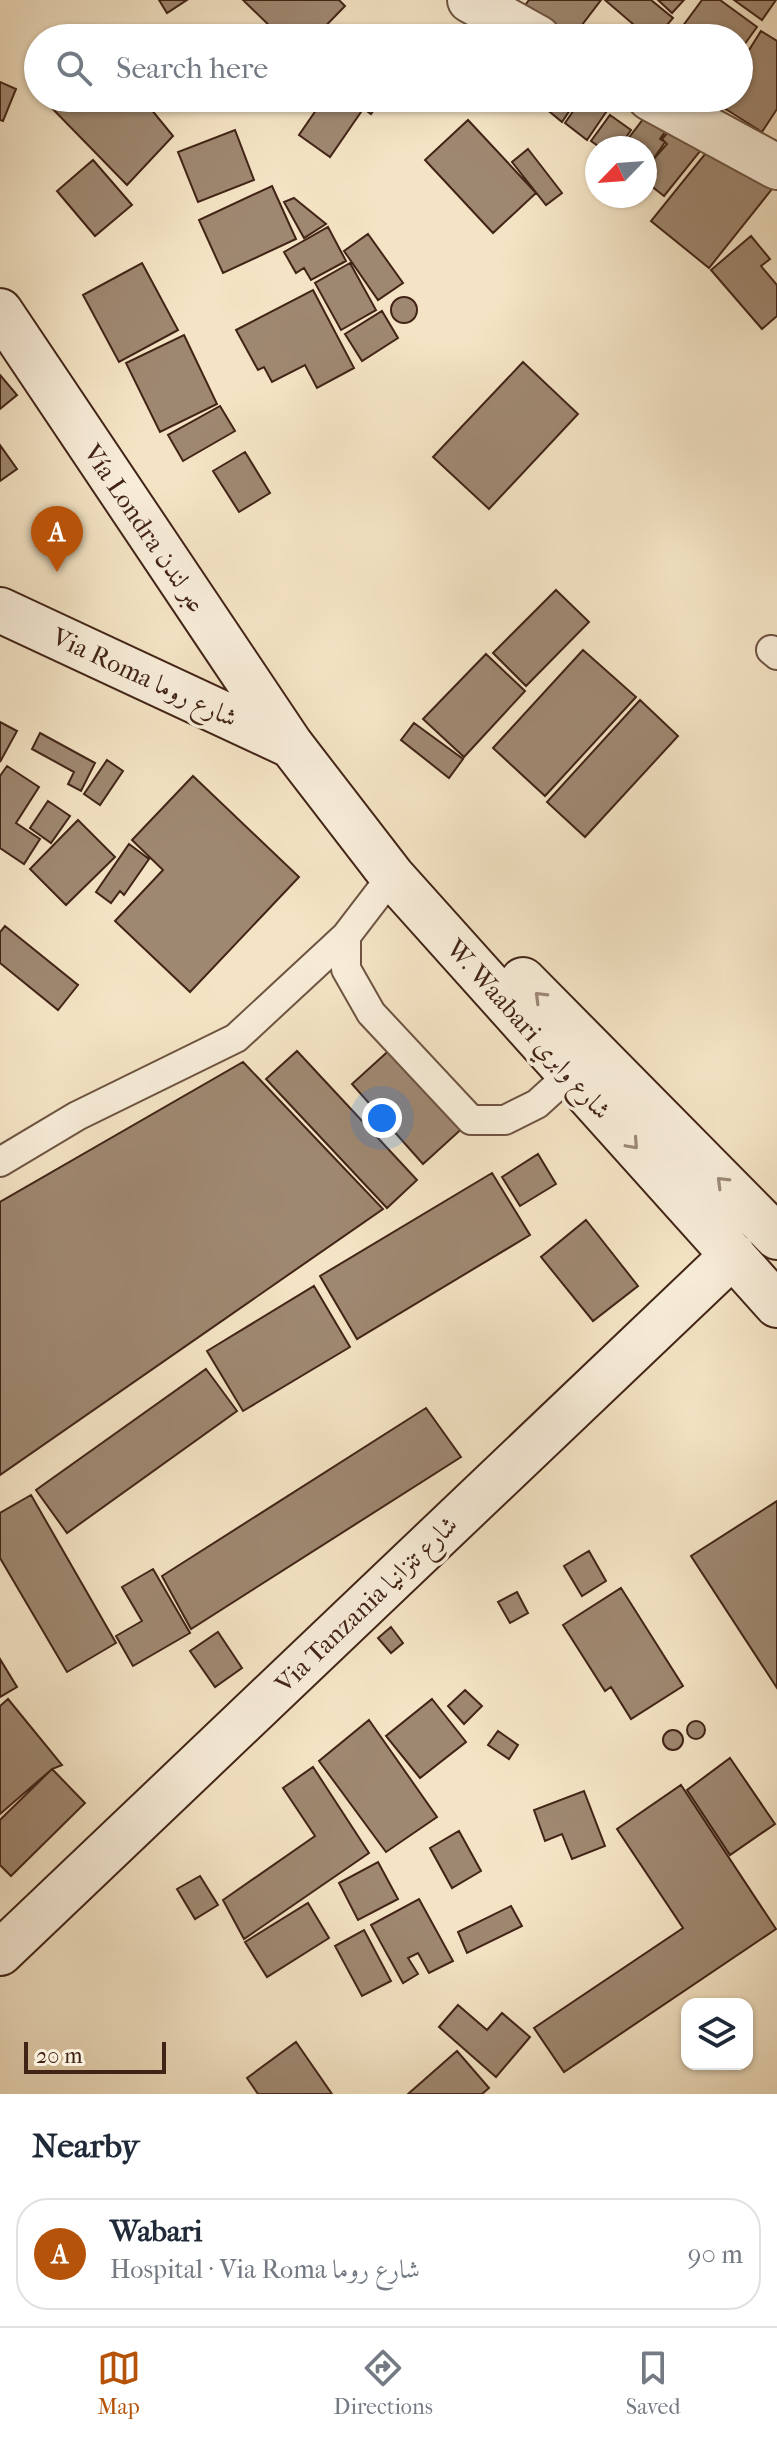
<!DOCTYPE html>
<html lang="en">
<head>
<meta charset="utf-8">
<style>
	body { margin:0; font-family:"IM FELL French Canon",Amiri,serif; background:#f6f6f7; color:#1f2937 }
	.controls { position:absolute; right:24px; bottom:24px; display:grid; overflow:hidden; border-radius:16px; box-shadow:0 2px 6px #0004 }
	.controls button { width:72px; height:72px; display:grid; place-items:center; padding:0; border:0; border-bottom:2px solid #e0e1e3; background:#fff; color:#1f2937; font:40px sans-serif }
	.compass { position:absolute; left:585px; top:136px; width:72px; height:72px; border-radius:50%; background:#fff; box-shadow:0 2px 6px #0004; rotate:245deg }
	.scale { position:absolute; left:24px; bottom:20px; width:142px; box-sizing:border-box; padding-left:8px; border:4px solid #422417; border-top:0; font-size:22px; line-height:28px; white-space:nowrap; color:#422417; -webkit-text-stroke:6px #f8edd9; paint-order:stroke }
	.you { position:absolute; left:382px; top:1118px; width:28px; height:28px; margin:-20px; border:6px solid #fff; border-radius:50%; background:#1a73e8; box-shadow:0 0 0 12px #1a73e833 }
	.badge { display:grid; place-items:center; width:52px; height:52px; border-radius:50%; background:#b45309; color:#fff; font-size:26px; font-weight:700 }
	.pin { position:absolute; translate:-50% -66px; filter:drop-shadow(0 2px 4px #0008) }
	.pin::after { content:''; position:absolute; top:42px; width:28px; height:24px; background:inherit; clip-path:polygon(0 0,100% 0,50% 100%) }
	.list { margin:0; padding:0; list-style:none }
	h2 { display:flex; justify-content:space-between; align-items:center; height:104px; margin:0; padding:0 32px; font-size:34px }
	h2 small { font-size:26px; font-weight:400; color:#747a83 }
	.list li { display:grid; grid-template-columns:52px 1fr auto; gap:24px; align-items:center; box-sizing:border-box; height:112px; margin:0 16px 16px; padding:0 16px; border:2px solid #e0e1e3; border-radius:32px }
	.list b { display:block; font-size:30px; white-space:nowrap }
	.list p { margin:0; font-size:26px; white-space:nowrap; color:#747a83 }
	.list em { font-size:26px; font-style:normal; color:#747a83 }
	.icon { flex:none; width:44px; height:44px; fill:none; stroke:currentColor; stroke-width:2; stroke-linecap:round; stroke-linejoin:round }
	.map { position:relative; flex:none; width:777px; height:2094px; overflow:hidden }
	.search { position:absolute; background:#fff; box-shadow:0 2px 6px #0004; left:24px; right:24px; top:24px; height:88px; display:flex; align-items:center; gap:20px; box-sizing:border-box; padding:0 28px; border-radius:44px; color:#747a83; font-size:30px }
	.sheet { height:232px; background:#fff }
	nav { display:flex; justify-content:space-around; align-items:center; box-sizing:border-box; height:112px; border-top:2px solid #e0e1e3; background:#fff; font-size:22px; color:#747a83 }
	nav a { display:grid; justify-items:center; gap:4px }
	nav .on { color:#b45309 }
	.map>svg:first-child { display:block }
	.building { fill:#9f8871; stroke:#422417; stroke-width:2 }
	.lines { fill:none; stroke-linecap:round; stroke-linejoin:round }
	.lane-casing { stroke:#6e5442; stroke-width:32 }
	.street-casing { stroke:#6e5442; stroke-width:48 }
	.secondary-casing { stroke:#422417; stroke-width:48 }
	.lane { stroke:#f8edd9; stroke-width:28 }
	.street { stroke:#f8edd9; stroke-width:44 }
	.secondary { stroke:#f8edd9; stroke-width:44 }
	.oneway { stroke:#9d8878 }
	.labels { text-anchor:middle; stroke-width:7; stroke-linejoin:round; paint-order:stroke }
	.street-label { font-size:26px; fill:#422417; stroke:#f8edd9 }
</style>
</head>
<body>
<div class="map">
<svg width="777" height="2094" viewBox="0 0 777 2094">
	<rect width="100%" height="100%" fill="#f4e4c5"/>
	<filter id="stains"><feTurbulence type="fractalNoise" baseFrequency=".0025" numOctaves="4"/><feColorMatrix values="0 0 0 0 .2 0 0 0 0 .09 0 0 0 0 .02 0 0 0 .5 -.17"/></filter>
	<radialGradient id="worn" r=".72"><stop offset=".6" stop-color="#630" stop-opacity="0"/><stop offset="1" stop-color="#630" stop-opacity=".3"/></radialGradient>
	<!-- building -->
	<path class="building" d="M159,0H187L167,13Z
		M243,0H339L345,6L314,38H282Z
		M529,0H601L572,38H561L523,8Z
		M605,0H651L673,18L656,38H621L633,24Z
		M658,0H684L672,13Z
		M702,0H720L757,27L739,52V38H674Z
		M734,0H776L762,20Z
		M761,31L777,41V109L762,132L716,103L719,98H739V66Z
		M0,82L16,89L3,121L0,120Z
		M42,98H142L173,136L127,185Z
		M349,98H382L371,114Z
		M533,98H578L562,122Z
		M582,98L615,99L587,140L565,123Z
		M342,99L361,112L330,157L299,135L321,103L333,111Z
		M650,110L670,125L660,139L665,142L654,158L645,151V148H641L628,139Z
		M610,115L631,130L619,148H601L591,141Z
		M468,120L536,193L493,233L425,160Z
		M677,122L705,145L664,196L645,181V154L653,160L667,144L662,139Z
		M235,130L254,180L198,202L178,152Z
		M714,143L772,189L709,268L651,221Z
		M528,149L562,193L546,205L512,162Z
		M93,160L132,205L95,236L57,191Z
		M272,186L296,239L223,273L199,220Z
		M294,198L326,224L304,238L284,202Z
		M328,227L346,261L311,280L304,268L296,273L284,252Z
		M368,234L403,283L378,300L344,251Z
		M751,236L770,259L761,266L777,285V316L762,329L711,270Z
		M142,263L178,330L119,362L83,295Z
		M350,263L376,310L341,330L315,283Z
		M313,290L354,368L317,388L305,365L272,382L264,367L258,370L236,330Z
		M391 310a13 13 0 1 1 26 0a13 13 0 1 1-26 0Z
		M382,311L398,338L362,361L345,334Z
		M184,335L217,404L160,432L126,363Z
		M523,362L578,414L489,509L433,457Z
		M0,375L17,395L0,409Z
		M220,406L235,431L183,461L168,435Z
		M0,445L17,469L0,481Z
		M245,452L270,493L239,512L213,471Z
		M556,590L589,622L526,686L493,653Z
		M583,650L636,697L545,796L493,748Z
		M486,654L525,691L464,757L423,719Z
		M640,700L678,736L585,837L547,802Z
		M0,722L17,731L0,762Z
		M414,723L463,759L449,778L401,740Z
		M40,733L95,763L81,791L68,784L74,772L32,749Z
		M107,760L123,771L100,805L84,794Z
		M7,766L39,787L16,823L40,839L24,864L0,848V776Z
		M193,776L299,877L190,992L115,921L163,870L132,840Z
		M48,801L70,816L51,843L30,828Z
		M78,820L115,857L66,905L30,869Z
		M129,844L149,859L124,895L120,891L111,903L96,892Z
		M5,926L78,985L58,1010L0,963V932Z
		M395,1045L467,1124L423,1164L352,1084Z
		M297,1051L417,1180L387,1208L266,1079Z
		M243,1062L383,1209L0,1475V1202Z
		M538,1154L556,1184L520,1206L502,1177Z
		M492,1173L530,1235L357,1339L320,1276Z
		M586,1220L638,1286L593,1321L541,1257Z
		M314,1286L350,1347L243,1411L207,1351Z
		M206,1369L237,1411L67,1533L36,1490Z
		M426,1408L461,1457L191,1629L162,1576Z
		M31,1495L116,1643L67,1672L0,1558V1513Z
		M777,1501V1688L691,1556Z
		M589,1551L606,1581L582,1596L564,1566Z
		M153,1569L190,1633L133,1666L116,1636L142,1621L122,1587Z
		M621,1588L683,1686L631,1719L611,1687L605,1691L563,1625Z
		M517,1592L528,1613L510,1623L498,1602Z
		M391,1627L403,1643L391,1653L378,1638Z
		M218,1632L242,1668L215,1687L190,1651Z
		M0,1659L17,1687L0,1697Z
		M465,1690L482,1706L464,1724L448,1706Z
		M8,1699L62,1765L52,1769L0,1814V1706Z
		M432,1699L466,1742L420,1778L386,1736Z
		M369,1720L437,1817L386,1852L319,1761Z
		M687 1730a9 9 0 1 1 18 0a9 9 0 1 1-18 0Z
		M663 1740a10 10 0 1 1 20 0a10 10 0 1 1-20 0Z
		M498,1731L518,1745L509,1759L488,1745Z
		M730,1758L775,1824L730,1855L687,1790Z
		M313,1767L369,1853L244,1939L223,1900L315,1836L283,1788Z
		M52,1769L85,1803L11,1876L0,1865V1820Z
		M681,1785L776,1929L564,2072L534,2028L683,1928L617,1829Z
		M584,1791L605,1846L572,1859L562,1834L545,1841L534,1810Z
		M459,1831L481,1871L452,1888L430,1848Z
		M378,1862L398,1899L358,1920L339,1883Z
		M200,1876L218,1905L195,1919L177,1889Z
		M419,1899L453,1961L429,1973L418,1953L408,1958L418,1974L403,1983L371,1925Z
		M308,1903L329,1938L267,1977L245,1942Z
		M511,1906L522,1926L467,1953L458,1932Z
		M364,1930L391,1981L362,1996L335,1946Z
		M458,2005L487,2030L502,2013L530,2037L496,2077L439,2027Z
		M296,2042L332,2094H258L247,2078Z
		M457,2051L489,2088L482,2094H408Z"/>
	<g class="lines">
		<defs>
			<path id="lane" d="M771,650L777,655
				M346,936V969L371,1013L471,1120H505L537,1104L570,1074
				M0,1162L77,1116L236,1038L346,936L392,876"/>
			<path id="street" d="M470,0L538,38
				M650,98L777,167"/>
			<path id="secondary" d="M0,311L291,745L392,876L777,1305
				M0,610L292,746
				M523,980L777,1237
				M0,1953L733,1255"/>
		</defs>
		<!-- lane casing -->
		<use href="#lane" class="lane-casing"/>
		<!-- street casing -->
		<use href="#street" class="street-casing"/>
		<!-- secondary casing -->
		<use href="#secondary" class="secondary-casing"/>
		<!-- lane -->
		<use href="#lane" class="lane"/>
		<!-- street -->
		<use href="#street" class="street"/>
		<!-- secondary -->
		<use href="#secondary" class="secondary"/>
	</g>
	<!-- one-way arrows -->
	<defs><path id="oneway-chevron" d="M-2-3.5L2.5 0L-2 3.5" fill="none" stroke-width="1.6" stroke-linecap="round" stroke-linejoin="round" transform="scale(2)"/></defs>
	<g class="oneway">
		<use href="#oneway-chevron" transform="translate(540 997) rotate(-135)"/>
		<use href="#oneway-chevron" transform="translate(633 1144) rotate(48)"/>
		<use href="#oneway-chevron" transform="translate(722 1182) rotate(-135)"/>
	</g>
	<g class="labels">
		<!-- street labels -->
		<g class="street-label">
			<text transform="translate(145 528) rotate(56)" y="9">Vía Londra عبر لندن</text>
			<text transform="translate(145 677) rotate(25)" y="9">Via Roma شارع روما</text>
			<text transform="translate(529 1029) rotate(48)" y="9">W. Waabari شارع وابري</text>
			<text transform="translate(366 1604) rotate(-44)" y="9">Via Tanzania شارع تنزانيا</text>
		</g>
	</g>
	<rect width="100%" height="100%" filter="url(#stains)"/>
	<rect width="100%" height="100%" fill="url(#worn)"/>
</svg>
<div class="controls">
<button><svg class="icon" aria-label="layers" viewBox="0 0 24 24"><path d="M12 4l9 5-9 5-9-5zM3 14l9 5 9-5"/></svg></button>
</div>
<svg class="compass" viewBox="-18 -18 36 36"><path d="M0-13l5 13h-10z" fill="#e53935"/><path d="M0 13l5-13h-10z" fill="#747a83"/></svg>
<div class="scale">20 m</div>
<div class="you"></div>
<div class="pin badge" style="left:57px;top:572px">A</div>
<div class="search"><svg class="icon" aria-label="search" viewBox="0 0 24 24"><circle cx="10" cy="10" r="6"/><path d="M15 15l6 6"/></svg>Search here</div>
</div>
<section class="sheet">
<h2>Nearby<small></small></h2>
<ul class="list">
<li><span class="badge">A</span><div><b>Wabari</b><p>Hospital · Via Roma شارع روما</p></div><em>90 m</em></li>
</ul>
</section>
<nav>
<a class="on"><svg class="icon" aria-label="map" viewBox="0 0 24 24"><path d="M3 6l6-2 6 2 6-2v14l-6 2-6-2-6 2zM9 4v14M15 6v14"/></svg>Map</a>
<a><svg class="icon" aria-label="directions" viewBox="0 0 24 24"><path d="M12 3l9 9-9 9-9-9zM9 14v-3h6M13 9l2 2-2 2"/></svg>Directions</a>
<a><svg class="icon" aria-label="saved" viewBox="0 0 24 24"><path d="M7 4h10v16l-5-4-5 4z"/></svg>Saved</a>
</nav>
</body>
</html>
